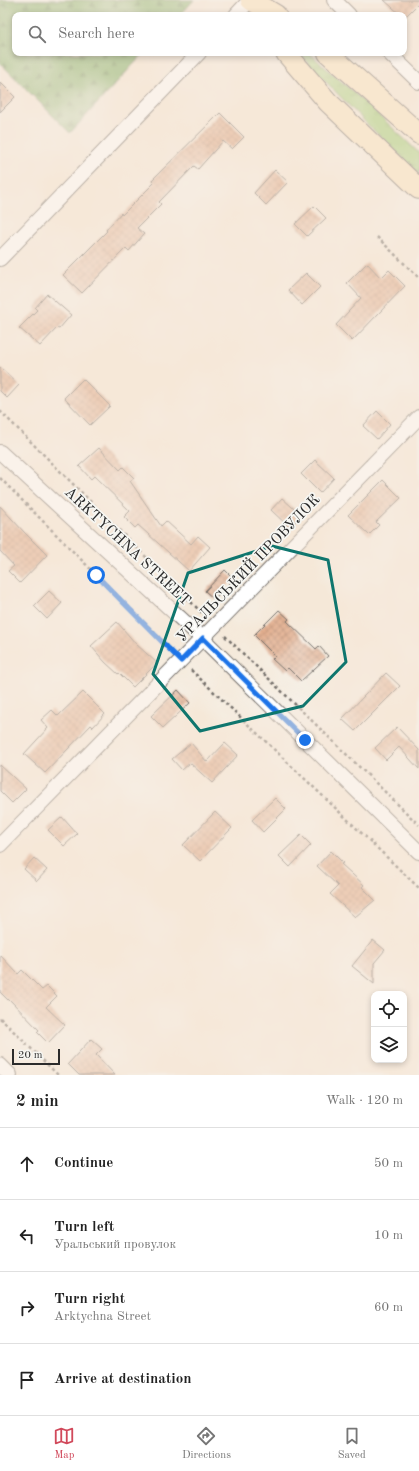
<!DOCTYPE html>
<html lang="en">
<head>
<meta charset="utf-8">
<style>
	body { margin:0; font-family:"Old Standard TT",serif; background:#f6f6f6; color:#222 }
	.controls { position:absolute; right:12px; bottom:12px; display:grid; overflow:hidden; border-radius:8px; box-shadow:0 2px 6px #0003 }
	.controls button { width:36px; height:36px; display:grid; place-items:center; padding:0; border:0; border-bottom:1px solid #e0e0e0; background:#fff; color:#222; font:20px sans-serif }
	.scale { position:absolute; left:12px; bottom:10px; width:48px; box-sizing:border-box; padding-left:4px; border:2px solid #2b2b2b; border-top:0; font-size:11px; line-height:14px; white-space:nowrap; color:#2b2b2b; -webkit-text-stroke:3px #f6f6f2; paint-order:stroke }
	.stop { position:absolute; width:12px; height:12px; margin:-9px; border:3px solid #1a73e8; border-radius:50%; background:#fff }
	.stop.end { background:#1a73e8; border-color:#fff; box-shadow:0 1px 4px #0008 }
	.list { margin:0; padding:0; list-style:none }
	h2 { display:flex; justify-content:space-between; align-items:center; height:52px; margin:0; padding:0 16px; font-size:17px }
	h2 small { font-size:13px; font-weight:400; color:#767676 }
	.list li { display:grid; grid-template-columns:26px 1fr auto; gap:12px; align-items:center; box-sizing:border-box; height:72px; padding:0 16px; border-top:1px solid #e0e0e0 }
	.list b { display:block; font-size:15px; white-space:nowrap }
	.list p { margin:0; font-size:13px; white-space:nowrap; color:#767676 }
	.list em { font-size:13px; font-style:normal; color:#767676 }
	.icon { flex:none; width:22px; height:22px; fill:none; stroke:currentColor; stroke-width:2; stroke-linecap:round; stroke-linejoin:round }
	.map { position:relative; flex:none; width:419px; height:1075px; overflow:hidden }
	.search { position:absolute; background:#fff; box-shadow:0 2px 6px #0003; left:12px; right:12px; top:12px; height:44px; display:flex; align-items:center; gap:10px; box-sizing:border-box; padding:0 14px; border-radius:8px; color:#767676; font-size:15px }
	.sheet { height:340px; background:#fff }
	nav { display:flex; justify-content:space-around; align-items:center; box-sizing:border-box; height:56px; border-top:1px solid #e0e0e0; background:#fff; font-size:11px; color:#767676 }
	nav a { display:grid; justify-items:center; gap:2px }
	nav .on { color:#d1495b }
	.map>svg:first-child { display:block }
	.grass { fill:url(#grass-tufts); stroke:#687d52 }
	.forest { fill:url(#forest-firs); stroke:#586e4a }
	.building { fill:url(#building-cross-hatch) }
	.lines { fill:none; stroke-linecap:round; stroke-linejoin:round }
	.minor-casing { stroke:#726d68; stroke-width:16 }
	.secondary-casing { stroke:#726d68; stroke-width:22 }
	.path { stroke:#726d68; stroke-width:2.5; stroke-dasharray:3 3; stroke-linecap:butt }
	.minor { stroke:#fff; stroke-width:14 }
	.secondary { stroke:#fbe6c4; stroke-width:20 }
	.route { stroke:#1a73e8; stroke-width:5 }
	.marked { fill:none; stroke:#0f766e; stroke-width:3; stroke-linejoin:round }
	.labels { text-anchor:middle; stroke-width:3.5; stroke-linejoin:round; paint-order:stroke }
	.street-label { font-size:15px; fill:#2b2b2b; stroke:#f6f6f2 }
</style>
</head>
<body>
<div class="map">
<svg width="419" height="1075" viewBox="0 0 419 1075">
	<defs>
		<pattern id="grass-tufts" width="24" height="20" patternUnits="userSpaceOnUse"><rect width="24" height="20" fill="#a5cf7a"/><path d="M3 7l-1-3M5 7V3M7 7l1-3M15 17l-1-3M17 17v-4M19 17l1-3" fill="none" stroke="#8eb26a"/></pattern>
		<pattern id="forest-firs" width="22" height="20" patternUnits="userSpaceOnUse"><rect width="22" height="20" fill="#84b26a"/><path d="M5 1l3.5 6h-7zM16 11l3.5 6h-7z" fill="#6c9157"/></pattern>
		<pattern id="building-cross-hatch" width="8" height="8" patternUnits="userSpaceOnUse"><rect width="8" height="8" fill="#e2ad8d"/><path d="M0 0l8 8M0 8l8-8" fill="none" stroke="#b78d73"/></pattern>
	</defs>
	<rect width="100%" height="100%" fill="#f6f6f2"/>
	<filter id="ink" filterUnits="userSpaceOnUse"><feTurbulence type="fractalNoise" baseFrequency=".025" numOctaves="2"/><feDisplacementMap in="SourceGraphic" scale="8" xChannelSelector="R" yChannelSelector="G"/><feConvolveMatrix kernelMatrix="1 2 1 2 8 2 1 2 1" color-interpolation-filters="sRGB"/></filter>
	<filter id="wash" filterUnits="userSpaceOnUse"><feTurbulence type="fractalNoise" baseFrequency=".012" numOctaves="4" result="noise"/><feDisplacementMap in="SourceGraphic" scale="16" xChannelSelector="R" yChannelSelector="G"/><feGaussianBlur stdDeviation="0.9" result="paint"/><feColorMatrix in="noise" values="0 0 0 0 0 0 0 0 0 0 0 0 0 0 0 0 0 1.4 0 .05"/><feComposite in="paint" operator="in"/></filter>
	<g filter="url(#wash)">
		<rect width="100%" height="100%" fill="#f5e8d8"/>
		<!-- grass -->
		<path class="grass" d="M298,53H309L376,112L419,153V174L366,123Z"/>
		<!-- forest -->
		<path class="forest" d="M0,0H194L180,15H15V53H144L70,133L0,63Z"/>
		<g id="blocks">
			<!-- building -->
			<path class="building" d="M384,0H419V3L404,18V15H401Z
				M0,82L15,97L0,112Z
				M220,113L244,137L232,149L223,141L198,169L194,166L159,202L161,204L137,228L144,234L129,251L126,248L82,293L63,275L107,231L106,230L121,213L122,215L154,183L152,180Z
				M275,170L288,182L266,205L254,193Z
				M314,206L326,218L307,236L295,224Z
				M367,263L381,278L389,270L405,286L352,341L336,325L361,298L347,283Z
				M306,273L320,287L302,305L288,290Z
				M47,294L71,315L59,329L57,328L40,346L19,328L37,310L35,308Z
				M0,367L19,385L7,398L0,391Z
				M83,379L110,406L90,425L64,398Z
				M377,411L390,424L377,439L363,426Z
				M99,448L120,470L123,467L134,478L130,481L161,526L166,521L191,544L198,536L210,547L189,571L138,525L135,528L124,517L130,511L94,476L91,479L79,466Z
				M315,460L334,478L320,493L301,474Z
				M383,480L401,498L376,522L379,525L369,535L348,515Z
				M282,498L301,515L290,528L271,510Z
				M0,506L24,532L47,555L20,583L8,571L14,566L0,551Z
				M225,570L234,579L214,599L205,591Z
				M49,591L62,603L47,619L34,606Z
				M279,610L289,619L287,621L316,649L319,646L328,656L301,681L288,668L285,671L272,659L275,656L254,635Z
				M117,622L136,644L157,663L133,687L119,673L118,674L105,662L91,646Z
				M386,673L400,686L355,731L342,719Z
				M178,690L190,703L163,728L151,716Z
				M83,692L105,714L93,727L91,725L45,773L24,754L48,728L41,720L52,710L58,716Z
				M397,727L419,750V769L399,747L386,760L375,748Z
				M191,743L207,762L225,743L238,755L212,783L190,763L182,770L172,759Z
				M0,765L26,789L12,803L0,791Z
				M275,798L286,809L263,832L252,820Z
				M215,812L232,828L200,861L183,845Z
				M62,817L77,834L64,846L48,830Z
				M301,835L311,845L290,867L279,856Z
				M331,851L343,863L341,864L364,885L362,887L375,900L355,917L330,894L338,886L317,866Z
				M34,858L47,870L37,881L24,869Z
				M373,940L385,950L374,963V984L352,966Z
				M0,955L18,974L22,970L42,990L47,986L57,996L46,1007L65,1025L48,1043L37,1032L39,1030L10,1000L9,1001L0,992Z
				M91,1039L102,1049L96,1055L115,1075H79L68,1064Z"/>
		</g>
	</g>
	<g filter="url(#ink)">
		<use href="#blocks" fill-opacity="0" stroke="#726d68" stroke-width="1"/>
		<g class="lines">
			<defs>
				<path id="minor" d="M334,0L349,15
					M236,15L250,0
					M389,53L419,82
					M0,259L199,53
					M0,452L203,639L419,852
					M0,845L419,417
					M0,1065L10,1075"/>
				<path id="secondary" d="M251,0L276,15
					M286,53L328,102L419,189
					M328,53L419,134"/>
			</defs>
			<!-- minor casing -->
			<use href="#minor" class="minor-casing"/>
			<!-- secondary casing -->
			<use href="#secondary" class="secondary-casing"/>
			<!-- path -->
			<path class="path" d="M377,237L419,278
				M0,411L204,615
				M0,478L172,651
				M225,636L419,825
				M191,670L419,888
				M0,1018L58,1075"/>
			<!-- minor -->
			<use href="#minor" class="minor"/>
			<!-- secondary -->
			<use href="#secondary" class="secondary"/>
		</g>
	</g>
	<g class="lines" filter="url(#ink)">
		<!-- route -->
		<path class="route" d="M96,575L181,661L203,638L305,740"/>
	</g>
	<!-- marked area -->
	<path d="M0 0H419V1075H0ZM272,546L328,560L346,662L303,706L200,731L153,674L188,573Z" fill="#f5e8d8" fill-opacity=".55" fill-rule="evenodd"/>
	<path class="marked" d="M272,546L328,560L346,662L303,706L200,731L153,674L188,573Z"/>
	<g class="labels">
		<!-- street labels -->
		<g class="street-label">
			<text transform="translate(128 546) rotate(43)" y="5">ARKTYCHNA STREET</text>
			<text transform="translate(248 568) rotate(-46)" y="5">УРАЛЬСЬКИЙ ПРОВУЛОК</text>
		</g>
	</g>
</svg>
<div class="controls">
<button><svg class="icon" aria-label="locate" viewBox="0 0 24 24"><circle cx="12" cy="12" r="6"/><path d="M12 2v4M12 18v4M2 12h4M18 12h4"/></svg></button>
<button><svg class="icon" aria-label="layers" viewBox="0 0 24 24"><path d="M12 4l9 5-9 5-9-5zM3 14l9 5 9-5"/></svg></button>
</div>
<div class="scale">20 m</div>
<div class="stop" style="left:96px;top:575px"></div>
<div class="stop end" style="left:305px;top:740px"></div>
<div class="search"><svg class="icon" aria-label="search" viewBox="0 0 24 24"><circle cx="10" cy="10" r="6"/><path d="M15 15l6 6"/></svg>Search here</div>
</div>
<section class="sheet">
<h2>2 min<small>Walk · 120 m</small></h2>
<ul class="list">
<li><svg class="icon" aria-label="ahead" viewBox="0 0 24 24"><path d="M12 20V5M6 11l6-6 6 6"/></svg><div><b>Continue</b></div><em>50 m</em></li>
<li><svg class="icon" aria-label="left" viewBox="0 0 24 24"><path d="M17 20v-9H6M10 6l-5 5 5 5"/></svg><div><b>Turn left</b><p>Уральський провулок</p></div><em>10 m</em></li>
<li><svg class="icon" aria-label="right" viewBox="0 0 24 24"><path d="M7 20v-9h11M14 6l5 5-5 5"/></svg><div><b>Turn right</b><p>Arktychna Street</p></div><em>60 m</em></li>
<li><svg class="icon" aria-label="arrive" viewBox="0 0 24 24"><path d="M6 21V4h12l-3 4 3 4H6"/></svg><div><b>Arrive at destination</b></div></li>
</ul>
</section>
<nav>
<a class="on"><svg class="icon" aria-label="map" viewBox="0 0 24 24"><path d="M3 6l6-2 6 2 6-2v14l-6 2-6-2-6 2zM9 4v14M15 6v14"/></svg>Map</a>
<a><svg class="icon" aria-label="directions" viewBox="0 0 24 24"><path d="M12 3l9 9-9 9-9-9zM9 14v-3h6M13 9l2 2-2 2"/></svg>Directions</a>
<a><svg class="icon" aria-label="saved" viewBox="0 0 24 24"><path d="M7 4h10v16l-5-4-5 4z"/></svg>Saved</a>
</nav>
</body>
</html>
